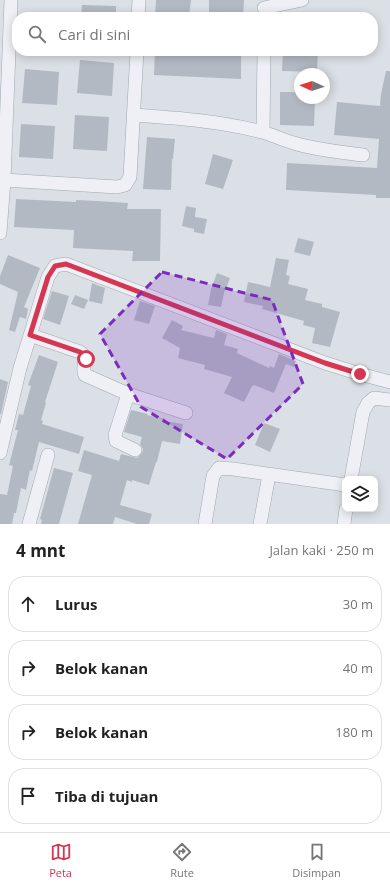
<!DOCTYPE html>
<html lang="id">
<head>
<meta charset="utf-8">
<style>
	body { margin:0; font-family:"Open Sans",sans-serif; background:#f2f2f2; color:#222 }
	.controls { position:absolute; right:12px; bottom:12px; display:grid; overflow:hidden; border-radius:8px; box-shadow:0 2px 10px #0003 }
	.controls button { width:36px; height:36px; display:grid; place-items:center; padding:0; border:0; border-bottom:1px solid #e0e0e0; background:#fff; color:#222; font:20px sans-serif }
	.compass { position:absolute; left:294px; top:68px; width:36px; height:36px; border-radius:50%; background:#fff; box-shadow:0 2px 10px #0003; rotate:273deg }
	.stop { position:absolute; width:12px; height:12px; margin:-9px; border:3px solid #d53651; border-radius:50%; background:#fff }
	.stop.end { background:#d53651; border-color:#fff; box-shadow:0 1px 4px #0008 }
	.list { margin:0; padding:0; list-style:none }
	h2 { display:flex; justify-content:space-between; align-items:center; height:52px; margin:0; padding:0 16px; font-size:17px }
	h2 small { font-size:13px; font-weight:400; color:#767676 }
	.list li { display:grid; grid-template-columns:26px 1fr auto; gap:12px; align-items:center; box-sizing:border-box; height:56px; margin:0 8px 8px; padding:0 8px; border:1px solid #e0e0e0; border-radius:16px }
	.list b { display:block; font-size:15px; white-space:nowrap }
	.list em { font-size:13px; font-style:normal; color:#767676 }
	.icon { flex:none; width:22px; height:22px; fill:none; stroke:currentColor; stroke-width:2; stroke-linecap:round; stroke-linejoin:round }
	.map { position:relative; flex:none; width:390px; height:524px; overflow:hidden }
	.search { position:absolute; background:#fff; box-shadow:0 2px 10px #0003; left:12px; right:12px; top:12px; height:44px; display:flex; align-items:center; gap:10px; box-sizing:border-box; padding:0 14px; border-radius:16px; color:#767676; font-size:15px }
	.sheet { height:308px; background:#fff }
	nav { display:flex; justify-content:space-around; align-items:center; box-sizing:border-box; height:56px; border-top:1px solid #e0e0e0; background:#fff; font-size:11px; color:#767676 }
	nav a { display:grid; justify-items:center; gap:2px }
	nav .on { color:#d53651 }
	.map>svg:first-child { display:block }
	.building { fill:#b2b9c3 }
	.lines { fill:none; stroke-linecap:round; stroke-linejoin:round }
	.minor-casing { stroke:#a0a7b0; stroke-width:14 }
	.minor { stroke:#eef0f5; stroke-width:13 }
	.route { stroke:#d53651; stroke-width:5 }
	.marked { fill:#7b2cbf; fill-opacity:0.2; stroke:#7b2cbf; stroke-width:3; stroke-dasharray:8 5; stroke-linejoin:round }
</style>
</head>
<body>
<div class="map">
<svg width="390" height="524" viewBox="0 0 390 524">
	<rect width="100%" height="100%" fill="#dbe0e6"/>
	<!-- building -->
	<path class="building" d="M156,0H191L189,17H155Z
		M209,0H244L243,17H209Z
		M82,5L116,6V17H81Z
		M155,51H241V79L154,75Z
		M283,51H318L317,72L282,71Z
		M80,60L114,63L112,96L77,93Z
		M25,69L59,72L57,105L22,103Z
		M386,71H390V198H376V195L286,190L287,163L377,168L379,139L334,135L337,102L380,106L381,94Z
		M280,92H300V98H315L314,126L280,125Z
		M75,115L109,117L107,151L73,149Z
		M21,124L55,126L53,159L19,157Z
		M147,137L175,139L173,159H172L171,190L143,189Z
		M213,154L233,160L223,189L205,184Z
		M16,199L76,202V200L97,201L128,203L127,209H161L160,261H132L133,251L73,248L74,230L14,227Z
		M186,206L196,208L195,217L207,219L204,234L194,232V229L182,226Z
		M298,238L314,242L310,256L294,252Z
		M8,255L40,268L24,307L28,309L26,319L20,317L15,332L9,330L18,292L0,284V276Z
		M276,258L289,260L286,275L290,276L288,284L308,289L305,300L322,304V307L340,312L330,347L312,343L315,328L303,325L304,321L262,309L263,306L244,302L248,282L270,287Z
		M217,273L230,278L226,289H225L221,307L208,305L211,289Z
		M92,283L105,288L102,304L89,301Z
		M52,291L69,296L60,325L43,319Z
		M75,295L88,300L84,309L71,304Z
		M140,301L155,306L149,324L134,320Z
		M172,320L183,326L181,330L214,338L216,330L227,334L224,345L238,349L237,353L269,368L270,366L274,368L279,354L296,361L294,367L286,364L274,393L254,385L253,386H252L244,402L224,393L232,377L204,369L205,365L178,358L180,348L162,338Z
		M39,355L58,362L45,402L46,403L41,420L43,421L42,424L84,437L79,454L39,442L32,471L30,470L26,490L21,488L16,513H14L12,524H0V494L7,495L13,466L9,465L18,430H15L19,414L23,415L31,386L28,385Z
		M0,379L8,382L1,414H0Z
		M131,410L148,414L147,415L166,419L165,421L183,424L180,444L162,441L157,462H156L149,485L132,480V482L127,480L120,505L152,514L149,524H137L115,517L113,524H78L92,475L78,471L84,450L119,461L121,454L137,458L142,453L143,449L140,444L142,437L124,432Z
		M264,423L280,429L270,452L255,445Z
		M54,468L73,473L59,524H41L42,520L40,519Z"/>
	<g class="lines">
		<defs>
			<path id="minor" d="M264,8L302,0
				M138,17L139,0
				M134,115C177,118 220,121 262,132C273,135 283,140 294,143C316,150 340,152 363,155
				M263,132L264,51
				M4,180L117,187L125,185L130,177L137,51
				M0,233L4,180L11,0
				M30,335L80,352C91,360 80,365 85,375L128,394L186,413
				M128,394L115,435L116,441L135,450
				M0,453L20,368L48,277L55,266L66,264L325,363L360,374L390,382
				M351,479L363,412L368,403L374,398L390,400
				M29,524L48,455
				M205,524L213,476L219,468L233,469L345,485
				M260,524L269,475
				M344,524L346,509"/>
		</defs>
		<!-- minor casing -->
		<use href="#minor" class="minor-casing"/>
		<!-- minor -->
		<use href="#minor" class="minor"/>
	</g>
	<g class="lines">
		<!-- route -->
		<path class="route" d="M86,359L84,355L80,352L30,335L48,277L55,266L66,264L325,363L360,374"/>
	</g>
	<!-- marked area -->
	<path class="marked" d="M162,272L272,300L303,384L227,459L141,407L100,334Z"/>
</svg>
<div class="controls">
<button><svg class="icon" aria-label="layers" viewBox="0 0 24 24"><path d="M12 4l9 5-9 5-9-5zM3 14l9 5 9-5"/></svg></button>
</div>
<svg class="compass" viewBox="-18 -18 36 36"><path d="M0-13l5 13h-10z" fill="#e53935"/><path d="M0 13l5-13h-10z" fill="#767676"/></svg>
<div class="stop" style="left:86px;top:359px"></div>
<div class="stop end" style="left:360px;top:374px"></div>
<div class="search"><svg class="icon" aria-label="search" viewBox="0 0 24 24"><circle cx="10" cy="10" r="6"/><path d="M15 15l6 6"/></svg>Cari di sini</div>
</div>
<section class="sheet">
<h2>4 mnt<small>Jalan kaki · 250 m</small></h2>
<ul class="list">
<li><svg class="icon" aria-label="ahead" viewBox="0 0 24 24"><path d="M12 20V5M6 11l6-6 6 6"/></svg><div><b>Lurus</b></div><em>30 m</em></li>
<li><svg class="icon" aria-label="right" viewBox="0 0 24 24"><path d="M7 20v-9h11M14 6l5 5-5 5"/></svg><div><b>Belok kanan</b></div><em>40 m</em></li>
<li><svg class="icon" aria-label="right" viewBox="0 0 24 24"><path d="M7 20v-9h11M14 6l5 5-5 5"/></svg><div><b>Belok kanan</b></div><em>180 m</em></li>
<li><svg class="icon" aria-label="arrive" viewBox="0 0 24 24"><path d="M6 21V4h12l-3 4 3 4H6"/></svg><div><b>Tiba di tujuan</b></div></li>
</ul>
</section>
<nav>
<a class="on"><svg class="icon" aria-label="map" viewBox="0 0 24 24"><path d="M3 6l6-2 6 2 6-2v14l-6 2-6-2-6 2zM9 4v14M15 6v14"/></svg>Peta</a>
<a><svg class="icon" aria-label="directions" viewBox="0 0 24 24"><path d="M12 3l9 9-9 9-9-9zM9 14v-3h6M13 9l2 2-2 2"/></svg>Rute</a>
<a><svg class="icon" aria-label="saved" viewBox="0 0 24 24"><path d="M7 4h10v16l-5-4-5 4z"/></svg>Disimpan</a>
</nav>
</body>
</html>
